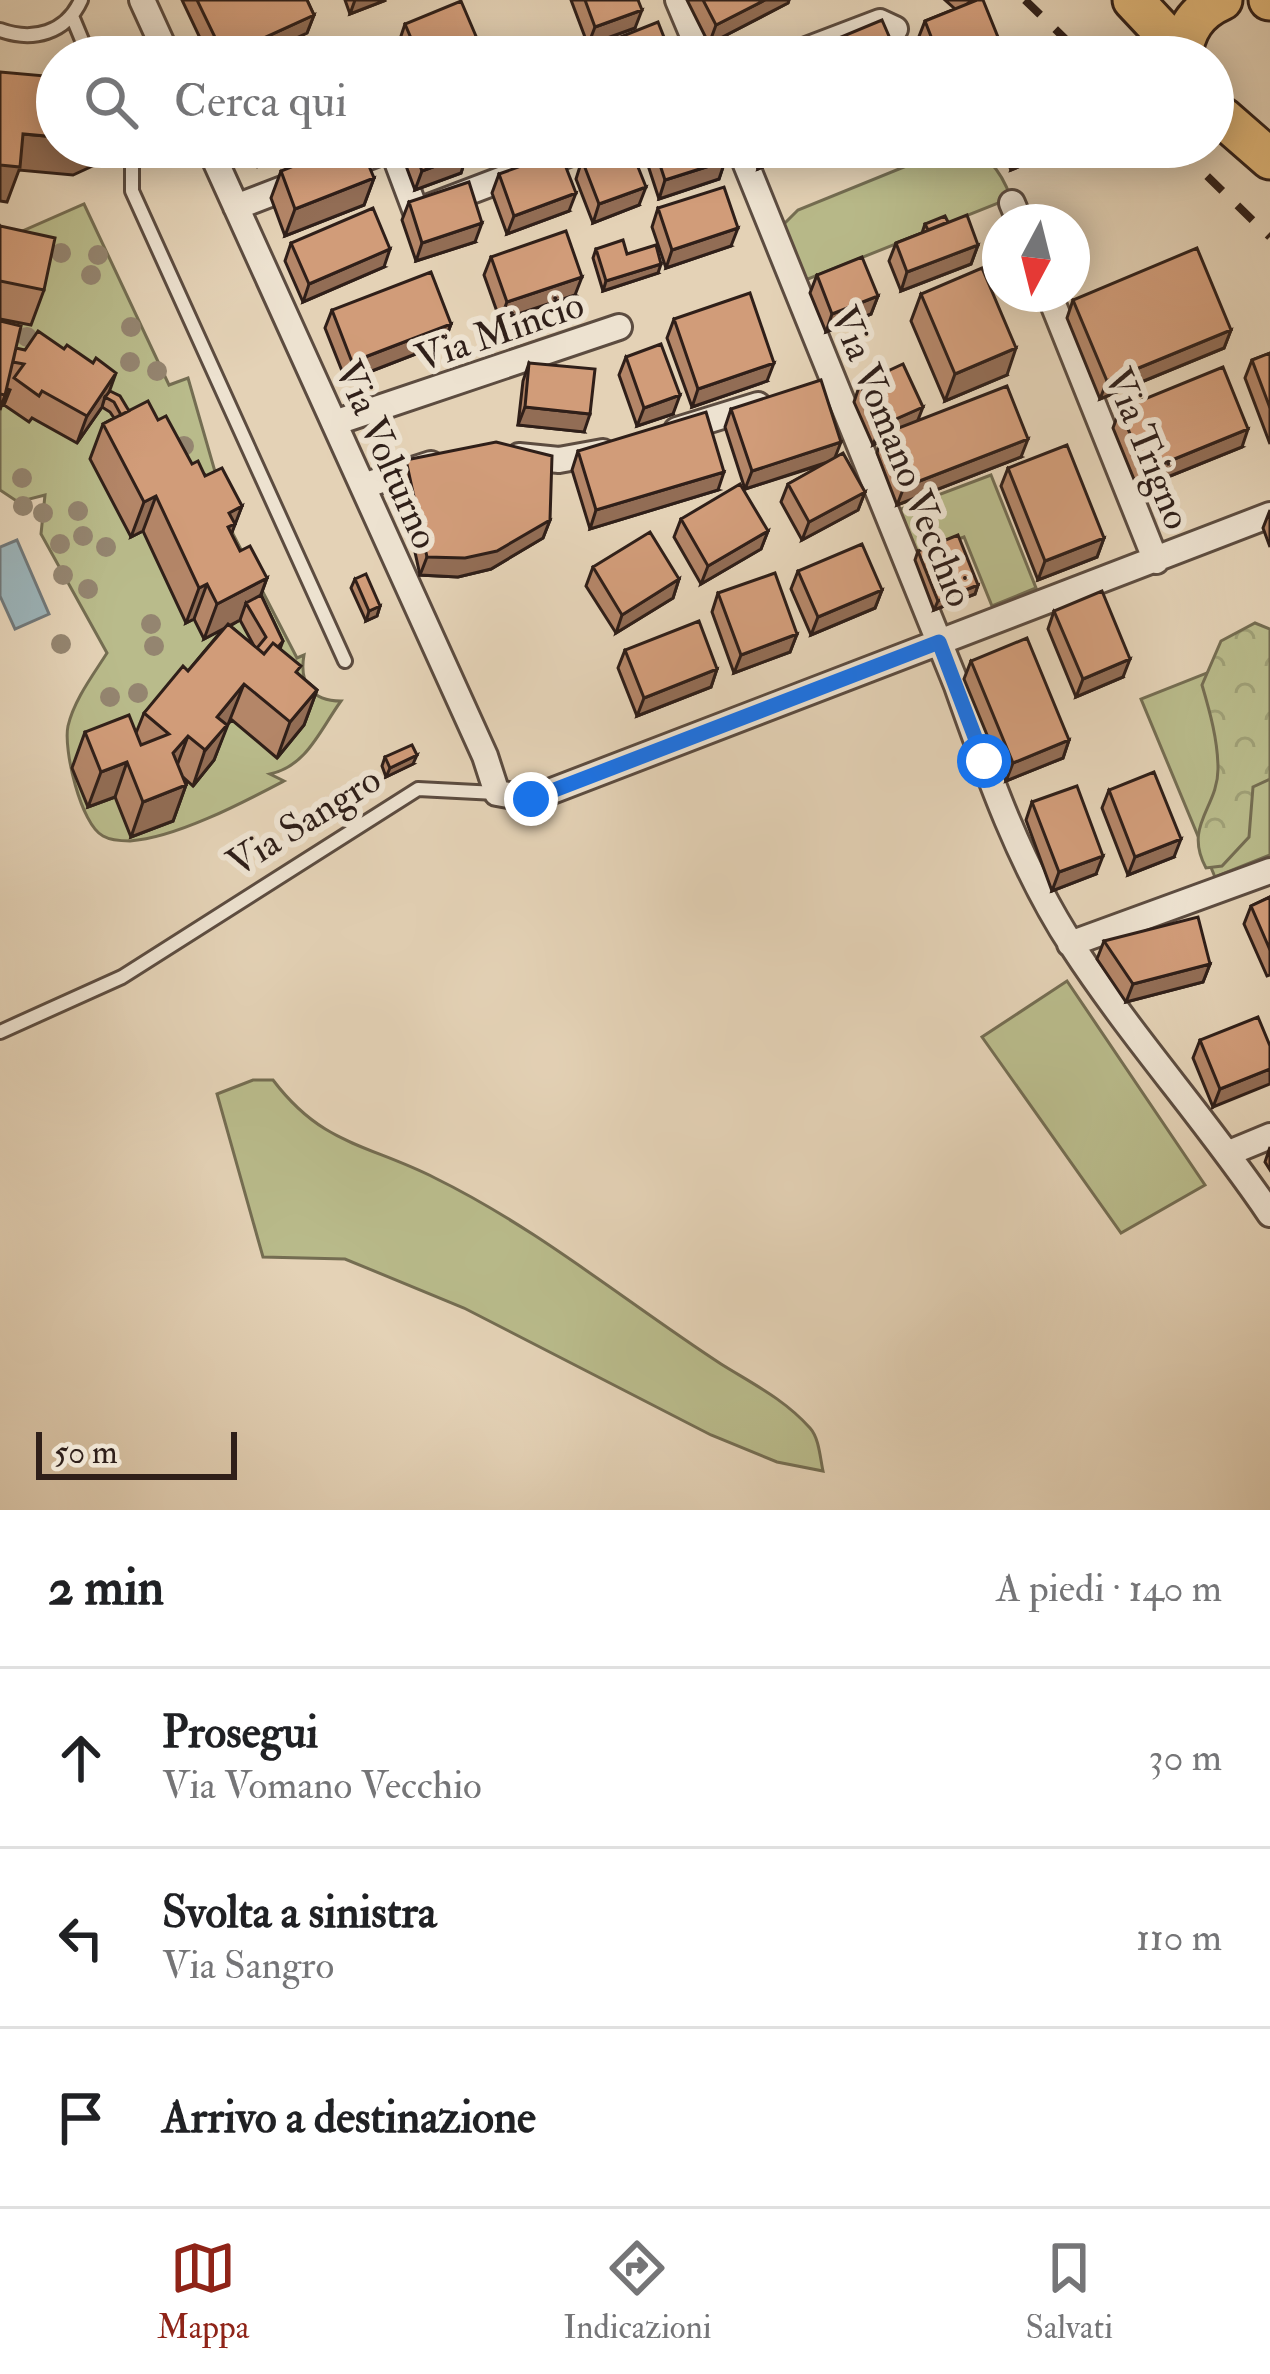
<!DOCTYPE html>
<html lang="it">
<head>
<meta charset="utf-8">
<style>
	body { margin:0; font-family:"IM FELL Double Pica",serif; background:#f2f2f2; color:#202124 }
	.compass { position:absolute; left:982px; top:204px; width:108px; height:108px; border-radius:50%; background:#fff; box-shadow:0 6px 30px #0003; rotate:187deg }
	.scale { position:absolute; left:36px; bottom:30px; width:201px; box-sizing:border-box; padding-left:12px; border:6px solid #2f1f19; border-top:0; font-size:33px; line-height:42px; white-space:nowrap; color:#2f1f19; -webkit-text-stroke:9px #ede2d0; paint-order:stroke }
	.stop { position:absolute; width:36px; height:36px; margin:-27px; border:9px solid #1a73e8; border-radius:50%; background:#fff }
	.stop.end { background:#1a73e8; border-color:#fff; box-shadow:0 3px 12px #0008 }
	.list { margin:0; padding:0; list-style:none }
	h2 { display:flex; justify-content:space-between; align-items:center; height:156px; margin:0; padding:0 48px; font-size:51px }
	h2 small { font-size:39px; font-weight:400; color:#757577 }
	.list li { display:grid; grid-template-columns:78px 1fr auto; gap:36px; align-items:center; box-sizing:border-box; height:180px; padding:0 48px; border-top:3px solid #e0e0e0 }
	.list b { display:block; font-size:45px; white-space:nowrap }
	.list p { margin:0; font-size:39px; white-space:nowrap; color:#757577 }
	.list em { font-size:39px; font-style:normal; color:#757577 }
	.icon { flex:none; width:66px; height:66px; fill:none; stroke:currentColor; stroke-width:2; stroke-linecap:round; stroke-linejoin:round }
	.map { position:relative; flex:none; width:1270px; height:1510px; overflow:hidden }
	.search { position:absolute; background:#fff; box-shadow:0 6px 30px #0003; left:36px; right:36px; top:36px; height:132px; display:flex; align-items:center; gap:30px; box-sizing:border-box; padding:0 42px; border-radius:66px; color:#757577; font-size:45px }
	.sheet { height:696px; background:#fff }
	nav { display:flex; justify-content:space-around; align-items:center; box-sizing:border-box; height:168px; border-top:3px solid #e0e0e0; background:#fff; font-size:33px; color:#757577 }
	nav a { display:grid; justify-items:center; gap:6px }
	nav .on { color:#8f2418 }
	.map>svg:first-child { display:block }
	.green { fill:#b9bb8b; stroke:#746d52; stroke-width:3 }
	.forest { fill:url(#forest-crowns); stroke:#746d52; stroke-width:3 }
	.water { fill:#9bb4ba; stroke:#70787a; stroke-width:3 }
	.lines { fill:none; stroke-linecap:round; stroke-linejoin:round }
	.lane-casing { stroke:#5c4c40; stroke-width:18 }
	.street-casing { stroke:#5c4c40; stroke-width:30 }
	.primary-casing { stroke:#2f1f19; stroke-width:45 }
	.lane { stroke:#ede2d0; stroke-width:12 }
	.street { stroke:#ede2d0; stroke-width:24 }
	.primary { stroke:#e2b97b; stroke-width:39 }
	.rail { stroke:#2f1f19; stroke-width:8; stroke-dasharray:21 21; stroke-linecap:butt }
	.tree { fill:#948570 }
	.wall { fill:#b48668; stroke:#2f1f19; stroke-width:3; fill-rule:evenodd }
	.shaded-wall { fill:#926d55; stroke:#2f1f19; stroke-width:3 }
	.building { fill:#d19c79; stroke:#2f1f19; stroke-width:3 }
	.route { stroke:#1a73e8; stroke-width:15 }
	.labels { text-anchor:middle; stroke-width:12; stroke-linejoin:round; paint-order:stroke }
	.street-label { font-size:39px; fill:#2f1f19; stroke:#ede2d0 }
</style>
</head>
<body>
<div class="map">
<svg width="1270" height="1510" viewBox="0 0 1270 1510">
	<defs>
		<pattern id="forest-crowns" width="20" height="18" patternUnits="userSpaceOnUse" patternTransform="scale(3)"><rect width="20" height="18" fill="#b9bb8b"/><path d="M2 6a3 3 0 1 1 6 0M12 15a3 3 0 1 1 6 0" fill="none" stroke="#9fa077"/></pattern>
	</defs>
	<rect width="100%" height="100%" fill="#e4d2b6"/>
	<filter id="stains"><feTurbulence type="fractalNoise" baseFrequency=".00167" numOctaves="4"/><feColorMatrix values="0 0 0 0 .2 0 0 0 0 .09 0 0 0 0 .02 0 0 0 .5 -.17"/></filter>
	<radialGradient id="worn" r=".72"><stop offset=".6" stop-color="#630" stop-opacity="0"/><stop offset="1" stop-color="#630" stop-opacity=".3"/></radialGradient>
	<!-- green -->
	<path class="green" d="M953,147C985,147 1001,171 1011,198L798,283L783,225L798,210Z
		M84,204L169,385L188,378L233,534L297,658L304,655C299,683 311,701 341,701C320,730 307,766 270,774L284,781C244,802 176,838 130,841C123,841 110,840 103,836C81,825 63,749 68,726C74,700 93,675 107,653L41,534L45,495L18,502L0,490V241Z
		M991,475L1036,588L992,606L964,537L910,557L893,512Z
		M1270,648V855L1215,877L1141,699Z
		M1067,981L1205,1185L1121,1233L982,1037Z
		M253,1080H273C323,1146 368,1144 435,1178C537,1228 626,1302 721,1364C753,1384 784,1399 810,1428C819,1438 820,1457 823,1471L777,1462L711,1435L464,1308L345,1259L263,1257L217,1094Z"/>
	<!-- forest -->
	<path class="forest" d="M1255,623L1270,629V779L1253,787L1249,837L1222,866L1206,868C1183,825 1218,808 1218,769C1218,741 1210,712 1202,685L1221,641Z"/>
	<!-- water -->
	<path class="water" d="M17,540L49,614L15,629L0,596V547Z"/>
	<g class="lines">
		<defs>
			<path id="lane" d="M72,16L89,57
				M0,30C33,42 66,33 81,0
				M126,147L132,161V191L345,661
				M0,1032L122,977L418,789L496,793"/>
			<path id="street" d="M142,0L168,57
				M678,0L702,57
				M788,57L880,22L895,29
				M209,147L485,756L497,793L531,799L1270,515
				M739,147L957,686C988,774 1021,868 1073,947C1133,1039 1208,1122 1270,1214
				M339,168L392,148L416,212L571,153
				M1012,203L1020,222
				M236,207L301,182
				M1049,294L1156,561
				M334,423L619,327
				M677,430L758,405
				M519,456L559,460L603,452
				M363,486L431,464
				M1070,944L1270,871
				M1229,1153L1270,1136"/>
			<path id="primary" d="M1133,0L1163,32L1177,57
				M1269,0H1270
				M1182,57C1184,30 1197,11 1222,0
				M1223,118L1270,159"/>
		</defs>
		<!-- lane casing -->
		<use href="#lane" class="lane-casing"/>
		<!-- street casing -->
		<use href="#street" class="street-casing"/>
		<!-- primary casing -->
		<use href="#primary" class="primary-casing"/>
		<!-- lane -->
		<use href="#lane" class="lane"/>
		<!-- street -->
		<use href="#street" class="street"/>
		<!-- primary -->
		<use href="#primary" class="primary"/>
		<!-- rail -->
		<path class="rail" d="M1025,0L1084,57
			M1177,147L1270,237"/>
	</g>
	<!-- trees -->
	<g class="tree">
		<circle cx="61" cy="253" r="10"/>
		<circle cx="98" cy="255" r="10"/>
		<circle cx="91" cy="275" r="10"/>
		<circle cx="131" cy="327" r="10"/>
		<circle cx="27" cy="337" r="10"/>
		<circle cx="130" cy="362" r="10"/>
		<circle cx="157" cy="371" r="10"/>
		<circle cx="184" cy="446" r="10"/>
		<circle cx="22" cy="478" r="10"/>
		<circle cx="23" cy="506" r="10"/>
		<circle cx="78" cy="511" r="10"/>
		<circle cx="43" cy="513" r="10"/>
		<circle cx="83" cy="536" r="10"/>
		<circle cx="60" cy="544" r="10"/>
		<circle cx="106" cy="547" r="10"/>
		<circle cx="63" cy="575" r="10"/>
		<circle cx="88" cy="589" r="10"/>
		<circle cx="151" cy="624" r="10"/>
		<circle cx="61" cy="644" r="10"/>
		<circle cx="154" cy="646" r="10"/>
		<circle cx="138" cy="693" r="10"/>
		<circle cx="110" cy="697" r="10"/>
	</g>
	<!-- wall -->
	<path class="wall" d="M182,0H307L314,15L307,33L255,57H209Z
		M345,0H386L350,14Z
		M571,0H638L635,28L588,45Z
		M687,0H789L788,3L709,44Z
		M945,0H972L966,5L1006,57H925L918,39L925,21L955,9Z
		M405,24L484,55L483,57H405L399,42Z
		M251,147H305L259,166Z
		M399,147H465L467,154L461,173L415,190Z
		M477,147H528L483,164Z
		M642,147H721L725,161L719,179L659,199Z
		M749,147H810L758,169Z
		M1001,147H1065L1011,170Z
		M582,160L639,205L593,223L576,179Z
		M281,171L374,178L364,205L285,236L271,198Z
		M499,174L569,211L507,234L492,193Z
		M409,202L475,242L416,261L402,220Z
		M658,208L731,246L666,268L652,227Z
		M948,222L978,245L971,264L901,291L889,261L896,243L922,233L925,224Z
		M0,226L44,290L31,325L0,319Z
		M291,243L384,267L303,302L285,261Z
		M596,249L627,254L658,273L603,291L593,258Z
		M491,257L575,295L500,320L484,275Z
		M817,275L878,296L871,314L826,332L810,293Z
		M921,294L1007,375L945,401L911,321Z
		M1073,300L1231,330L1224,348L1100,399L1067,318Z
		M332,310L451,324L444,343L346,381L325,328Z
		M674,319L767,381L692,407L667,338Z
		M0,321L16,348L109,392L129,411L158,420L192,464L242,506L231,534L240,551L267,578L261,595L283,641L280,649L298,674L317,690L304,725L277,758L232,720L227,725L214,760L193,786L183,777L186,785L173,821L131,837L115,797L88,807L72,768L85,732L136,733L144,713L188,671L223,629L204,639L194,619L186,623L143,531L131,537L90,459L103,424L114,418L110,412L102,407L77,443L32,418L29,422L4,405L10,390L7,389L0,410ZM240,620L254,646L230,626Z
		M1270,353V444L1245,378L1252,360Z
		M626,357L673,414L637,426L619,375Z
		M529,363L584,432L518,425L523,381Z
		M860,384L917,421L1021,457L897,505L877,453L881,441L873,445L854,402Z
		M731,409L835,458L865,492L858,510L802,540L781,502L788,484L827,463L745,489L725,427Z
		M1120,409L1242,447L1138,489L1113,428Z
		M578,451L718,490L590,529L572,470Z
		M406,460L550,520L543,538L491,569L458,577L420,575L399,479Z
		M1008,468L1104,538L1097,557L1038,580L1001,486Z
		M1270,510V547L1263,528Z
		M681,519L768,531L761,549L701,584L674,537Z
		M918,551L978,585L975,594L934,610L915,560Z
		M593,567L679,579L673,598L616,633L586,586Z
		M798,571L882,590L875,608L811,635L791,589Z
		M355,579L380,606L377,616L366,621L351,588Z
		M718,593L797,634L790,652L734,673L712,612Z
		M1054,611L1123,677L1076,697L1048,629Z
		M625,650L717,669L711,687L637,716L618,668Z
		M971,661L1069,740L1063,758L1006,781L964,679Z
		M385,757L413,764L386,777L382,766Z
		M1109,790L1174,857L1128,875L1102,808Z
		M1032,802L1096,874L1052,891L1026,820Z
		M1270,897V975L1267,976L1244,924L1251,906Z
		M1104,941L1210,964L1203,982L1126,1002L1097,959Z
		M1200,1040L1270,1046L1213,1107L1193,1058Z
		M1270,1147V1170L1265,1162Z"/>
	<!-- shaded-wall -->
	<path class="shaded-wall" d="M355,0H386L350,14Z
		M765,0H789L788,3L709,44L716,25Z
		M642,10L635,28L588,45L595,27Z
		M314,15L307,33L255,57H223Z
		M23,134L57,137V147H114L110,158L73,175L19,170L7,202L0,201V165Z
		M266,147H305L259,166Z
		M490,147H528L483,164Z
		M773,147H810L758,169L765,150Z
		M1029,147H1065L1011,170L1018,152Z
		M467,154L461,173L415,190L422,171Z
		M725,161L719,179L659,199L665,180Z
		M374,178L364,205L285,236L295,209Z
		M646,187L639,205L593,223L599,204Z
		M576,193L569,211L507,234L514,216Z
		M482,223L475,242L416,261L422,243Z
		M738,228L731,246L666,268L672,250Z
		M978,245L971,264L901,291L907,272Z
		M390,249L384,267L303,302L309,284Z
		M661,264L658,273L603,291L606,281Z
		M582,277L575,295L500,320L507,302Z
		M878,296L871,314L826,332L832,314Z
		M451,324L444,343L346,381L352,362Z
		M1231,330L1224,348L1100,399L1107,381Z
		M1016,348L1007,375L945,401L955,374Z
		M774,363L767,381L692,407L698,389Z
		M116,373L107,398L105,397L102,407L77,443L87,416Z
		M680,395L673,414L637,426L644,408Z
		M525,407L590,414L584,432L518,425Z
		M923,407L916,425L883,434L881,441L873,445L880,426Z
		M1248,429L1242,447L1138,489L1145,471Z
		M1028,439L1021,457L897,505L904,487Z
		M841,442L834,460L745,489L752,471Z
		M724,472L718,490L590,529L596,510Z
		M865,492L858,510L802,540L809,522Z
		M156,496L143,531L131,537L144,502Z
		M242,506L222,559L229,513Z
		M550,520L543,538L491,569L458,577L420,575L427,557Z
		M768,531L761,549L701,584L708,566Z
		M1104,538L1097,557L1038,580L1045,561Z
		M267,578L254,613L246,603L240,620L204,639L217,604Z
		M679,579L673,598L616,633L622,615Z
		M207,584L194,619L186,623L199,588Z
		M978,585L975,594L934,610L938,601Z
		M882,590L875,608L811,635L818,617Z
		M380,606L377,616L366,621L369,611Z
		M797,634L790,652L734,673L741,655Z
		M1130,659L1123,677L1076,697L1083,679Z
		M717,669L711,687L637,716L644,698Z
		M244,684L214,760L193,786L205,750L219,734L204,752L217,717Z
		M317,690L304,725L277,758L290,722Z
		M188,736L175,771L173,753Z
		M1069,740L1063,758L1006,781L1013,763Z
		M417,755L413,764L386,777L390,768Z
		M127,762L115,797L88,807L101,772Z
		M186,785L173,821L131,837L143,802Z
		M1181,839L1174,857L1128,875L1135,857Z
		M1103,856L1096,874L1052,891L1059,872Z
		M1210,964L1203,982L1126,1002L1133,984Z
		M1270,1069V1084L1213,1107L1220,1089Z"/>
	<!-- building -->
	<path class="building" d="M197,0H307L314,15L224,56Z
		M585,0H638L642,10L595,27Z
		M703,0H765L716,25Z
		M977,0H983L1006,57H939L925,21Z
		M461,1L484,55L419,57L405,24Z
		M882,20L898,57H821L817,47Z
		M658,22L669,50L652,57H599L595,47Z
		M783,49L786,57H763Z
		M310,51L312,57H296Z
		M0,72L57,77V137L23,134L20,167L0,165Z
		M341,147H361L374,178L295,209L281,171Z
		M413,147H465L467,154L422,171Z
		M617,147H630L646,187L599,204L582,160Z
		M654,147H721L725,161L665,180Z
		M560,152L576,193L514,216L499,174Z
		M469,182L482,223L422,243L409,202Z
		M724,187L738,228L672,250L658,208Z
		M373,208L390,249L309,284L291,243Z
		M967,215L978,245L907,272L896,243Z
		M945,216L948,222L928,230L925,224Z
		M0,226L55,238L44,290L0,281Z
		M566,231L582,277L507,302L491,257Z
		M623,240L627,254L656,245L661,264L606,281L596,249Z
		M1197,248L1231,330L1107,381L1073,300Z
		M862,257L878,296L832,314L817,275Z
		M982,268L1016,348L955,374L921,294Z
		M431,272L451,324L352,362L332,310Z
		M750,293L774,363L698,389L674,319Z
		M0,321L21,326L5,395L0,394Z
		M38,331L64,349L67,345L93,363L96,358L116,373L87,416L42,391L39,396L14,378L24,364L13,362L16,348L25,350Z
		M661,344L680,395L644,408L626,357Z
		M1270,353V408L1252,360Z
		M529,363L595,369L590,414L525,407Z
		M903,364L923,407L880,426L860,384Z
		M1223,367L1248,429L1145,471L1120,409Z
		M821,380L841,442L752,471L731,409Z
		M1007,386L1028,439L904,487L883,434Z
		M110,391L120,396L129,411L121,415L114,402L105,397Z
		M148,401L158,420L166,416L192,464L198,461L205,476L222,468L242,506L229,513L235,524L228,527L240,551L250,546L267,578L217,604L207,584L199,588L156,496L144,502L103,424Z
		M706,412L724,472L596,510L578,451Z
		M496,442L552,456L550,520L497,551L465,558L427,557L406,460Z
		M1067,445L1104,538L1045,561L1008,468Z
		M843,453L865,492L809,522L788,484Z
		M740,484L768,531L708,566L681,519Z
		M650,532L679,579L622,615L593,567Z
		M958,535L978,585L938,601L918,551Z
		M862,544L882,590L818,617L798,571Z
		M775,573L797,634L741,655L718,593Z
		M366,574L380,606L369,611L355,579Z
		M1102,591L1130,659L1083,679L1054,611Z
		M261,595L283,641L278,647L273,643L264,654L257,648L266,637L246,603Z
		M699,621L717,669L644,698L625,650Z
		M228,624L264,654L273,643L301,666L296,672L317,690L290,722L244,684L217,717L227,725L205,750L188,736L173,753L186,785L143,802L127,762L101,772L85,732L129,715L141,745L169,734L144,713L183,666L188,671Z
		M1027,638L1069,740L1013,763L971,661Z
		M412,745L417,755L390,768L385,757Z
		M1154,772L1181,839L1135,857L1109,790Z
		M1077,786L1103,856L1059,872L1032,802Z
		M1270,897V950L1251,906Z
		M1198,917L1210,964L1133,984L1104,941Z
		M1258,1017L1270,1046V1069L1220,1089L1200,1040Z"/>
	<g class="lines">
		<!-- route -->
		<path class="route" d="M531,799L939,642L984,761"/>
	</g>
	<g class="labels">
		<!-- street labels -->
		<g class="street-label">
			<text transform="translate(499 330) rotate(-19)" y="14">Via Mincio</text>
			<text transform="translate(1149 448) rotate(68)" y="14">Via Trigno</text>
			<text transform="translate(388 454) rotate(66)" y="14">Via Volturno</text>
			<text transform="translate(903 456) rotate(68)" y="14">Via Vomano Vecchio</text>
			<text transform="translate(303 820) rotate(-32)" y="14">Via Sangro</text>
		</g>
	</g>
	<rect width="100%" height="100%" filter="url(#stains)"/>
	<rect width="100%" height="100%" fill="url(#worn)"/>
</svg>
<svg class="compass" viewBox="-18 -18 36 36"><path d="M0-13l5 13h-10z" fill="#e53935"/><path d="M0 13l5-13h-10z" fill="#757577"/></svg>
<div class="scale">50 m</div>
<div class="stop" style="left:984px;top:761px"></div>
<div class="stop end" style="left:531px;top:799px"></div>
<div class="search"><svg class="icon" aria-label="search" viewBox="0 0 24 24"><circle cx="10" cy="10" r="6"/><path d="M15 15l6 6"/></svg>Cerca qui</div>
</div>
<section class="sheet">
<h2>2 min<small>A piedi · 140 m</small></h2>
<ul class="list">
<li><svg class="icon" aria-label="ahead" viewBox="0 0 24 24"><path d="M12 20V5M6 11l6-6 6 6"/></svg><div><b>Prosegui</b><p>Via Vomano Vecchio</p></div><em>30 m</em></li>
<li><svg class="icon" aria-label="left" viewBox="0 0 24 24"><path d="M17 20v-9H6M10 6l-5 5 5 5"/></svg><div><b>Svolta a sinistra</b><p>Via Sangro</p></div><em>110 m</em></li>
<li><svg class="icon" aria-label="arrive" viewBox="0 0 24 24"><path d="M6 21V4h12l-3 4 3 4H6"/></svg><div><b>Arrivo a destinazione</b></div></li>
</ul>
</section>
<nav>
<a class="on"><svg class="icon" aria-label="map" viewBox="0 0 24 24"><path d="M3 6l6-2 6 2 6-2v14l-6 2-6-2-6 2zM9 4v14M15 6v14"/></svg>Mappa</a>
<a><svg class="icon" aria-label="directions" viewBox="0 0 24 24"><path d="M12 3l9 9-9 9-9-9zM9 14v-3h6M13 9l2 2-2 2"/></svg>Indicazioni</a>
<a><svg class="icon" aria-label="saved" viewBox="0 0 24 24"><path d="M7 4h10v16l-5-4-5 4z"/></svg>Salvati</a>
</nav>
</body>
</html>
